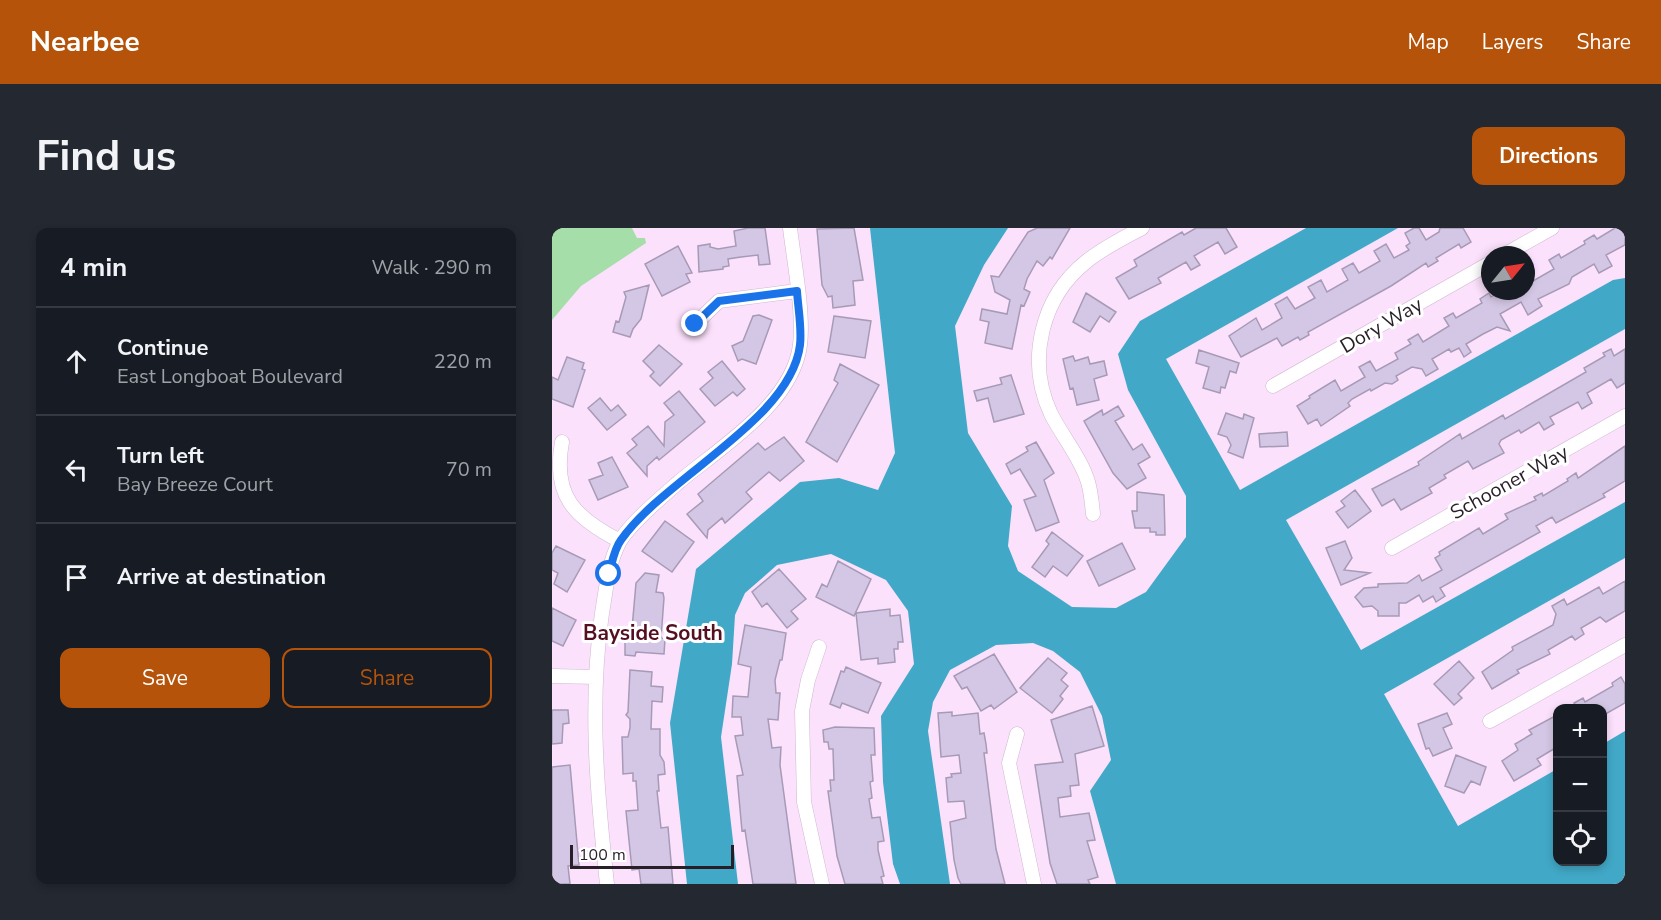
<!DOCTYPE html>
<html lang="en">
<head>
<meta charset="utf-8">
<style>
	body { margin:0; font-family:"Nunito Sans",sans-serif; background:#242831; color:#f1f3f6 }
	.controls { position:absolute; right:18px; bottom:18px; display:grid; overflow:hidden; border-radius:12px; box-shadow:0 3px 9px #0003 }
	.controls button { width:54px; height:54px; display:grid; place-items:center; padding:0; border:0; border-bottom:2px solid #363941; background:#171b24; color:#f1f3f6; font:30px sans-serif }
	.compass { position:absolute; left:929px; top:18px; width:54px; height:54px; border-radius:50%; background:#171b24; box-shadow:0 3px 9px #0003; rotate:60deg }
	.scale { position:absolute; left:18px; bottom:15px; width:164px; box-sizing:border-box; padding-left:6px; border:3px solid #281e27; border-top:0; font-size:16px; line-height:21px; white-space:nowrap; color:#281e27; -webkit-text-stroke:4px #fff; paint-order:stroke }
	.stop { position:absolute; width:18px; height:18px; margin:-14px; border:4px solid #1a73e8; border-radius:50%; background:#fff }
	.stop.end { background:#1a73e8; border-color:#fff; box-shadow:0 2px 6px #0008 }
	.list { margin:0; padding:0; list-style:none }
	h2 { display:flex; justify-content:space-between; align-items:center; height:78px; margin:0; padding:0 24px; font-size:26px }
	h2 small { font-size:20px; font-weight:400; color:#9ea1a6 }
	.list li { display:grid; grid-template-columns:39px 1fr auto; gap:18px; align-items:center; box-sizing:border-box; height:108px; padding:0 24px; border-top:2px solid #363941 }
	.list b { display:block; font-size:22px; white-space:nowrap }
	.list p { margin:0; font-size:20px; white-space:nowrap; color:#9ea1a6 }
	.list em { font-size:20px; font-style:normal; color:#9ea1a6 }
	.actions { display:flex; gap:12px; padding:18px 24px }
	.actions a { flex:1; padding:14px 0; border:2px solid #b45309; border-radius:12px; text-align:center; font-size:21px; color:#b45309 }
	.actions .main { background:#b45309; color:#fff }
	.icon { flex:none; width:33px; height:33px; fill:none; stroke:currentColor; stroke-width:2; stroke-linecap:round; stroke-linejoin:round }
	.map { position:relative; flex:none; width:1073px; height:656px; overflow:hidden; border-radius:12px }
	header { display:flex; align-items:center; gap:36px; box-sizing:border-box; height:84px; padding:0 30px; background:#b45309; color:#fff }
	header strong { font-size:28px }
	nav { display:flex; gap:33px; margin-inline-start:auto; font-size:21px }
	.intro { display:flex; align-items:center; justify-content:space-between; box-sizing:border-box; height:144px; padding:0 36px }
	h1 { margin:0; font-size:42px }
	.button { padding:15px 27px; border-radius:12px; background:#b45309; color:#fff; font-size:21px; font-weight:700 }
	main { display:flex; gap:36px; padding:0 36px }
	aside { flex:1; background:#171b24; border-radius:12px; box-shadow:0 3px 9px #0003 }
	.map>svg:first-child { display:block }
	.green { fill:#a5dea8 }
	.water { fill:#41a8c7 }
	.building { fill:#d4c7e5; stroke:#a79ab7; stroke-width:1.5 }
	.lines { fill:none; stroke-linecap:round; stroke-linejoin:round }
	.minor-casing { stroke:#cfb7cf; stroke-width:15 }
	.minor { stroke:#fff; stroke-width:14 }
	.route { stroke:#1a73e8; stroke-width:8 }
	.labels { text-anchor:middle; stroke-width:6; stroke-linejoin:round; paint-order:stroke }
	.street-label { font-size:20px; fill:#281e27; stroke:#fff }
	.neighbourhood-label { font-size:21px; font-weight:bold; fill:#540f21; stroke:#fff }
</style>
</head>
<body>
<header>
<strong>Nearbee</strong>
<nav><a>Map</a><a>Layers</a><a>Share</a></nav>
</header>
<div class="intro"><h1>Find us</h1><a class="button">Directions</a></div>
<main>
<aside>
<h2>4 min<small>Walk · 290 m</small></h2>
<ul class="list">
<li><svg class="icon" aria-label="ahead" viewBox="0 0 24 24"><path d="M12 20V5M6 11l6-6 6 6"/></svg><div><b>Continue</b><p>East Longboat Boulevard</p></div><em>220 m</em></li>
<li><svg class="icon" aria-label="left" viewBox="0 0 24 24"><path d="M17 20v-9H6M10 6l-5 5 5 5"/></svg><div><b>Turn left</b><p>Bay Breeze Court</p></div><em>70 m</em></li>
<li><svg class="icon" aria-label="arrive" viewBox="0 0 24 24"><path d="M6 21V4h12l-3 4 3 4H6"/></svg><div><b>Arrive at destination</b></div></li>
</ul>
<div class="actions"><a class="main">Save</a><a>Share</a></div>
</aside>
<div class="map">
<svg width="1073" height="656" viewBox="0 0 1073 656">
	<rect width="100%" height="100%" fill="#fbe1fb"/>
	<!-- green -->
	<path class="green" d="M0,0H80L85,10H93L94,15L29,58L0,92Z"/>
	<!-- water -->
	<path class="water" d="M318,0H456L432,37L403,98L416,205L460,278L456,318L466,343L520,379L564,380L594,364L634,309V268L576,162L566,126L588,93L754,0H846L614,131L688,262L1061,52L1073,50V101L734,292L809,422L1073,274V330L832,466L906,598L1005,541V634H1050L1051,516L1073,503V656H564L538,563L559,532L550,488L528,444L501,423L481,415L444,417L398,442L381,474L376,503L398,656H348L341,636L331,554L329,488L362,436L356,383L334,352L279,326L225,337L193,365L183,387L180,436L169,509L186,656H135L118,495L144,341L248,254L287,250L326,262L343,225Z"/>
	<!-- building -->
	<path class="building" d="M196,0H213L218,36L207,37L206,27L189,29L176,31L177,38L171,39V41L147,44L146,18L158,16V19L166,21L184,18L182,3Z
		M302,0L311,52L301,53L303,77L281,80L280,68L276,69L270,57L265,1Z
		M485,0H518L500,31L498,29L491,38L485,33L475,51L472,61L478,64L472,78L469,77L460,121L433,115L437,94L428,92L430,81L455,86L458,72L443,64L439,48L447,49L476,4Z
		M644,0H674L685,19L673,26L666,14L642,28L648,37L639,42L634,34L606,50L609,55L577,71L564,50L585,38L582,32L630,4L632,7Z
		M862,0H867L874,12L887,4L888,0H911L919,14L909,20L907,16L884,30L886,33L876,39L874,35L839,58L756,104L757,107L748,112L746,109L730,118L725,110L689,129L677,108L704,90L710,102L730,90L723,76L735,69L743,81L763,70L756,59L769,52L775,64L796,52L790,41L801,35L807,45L828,33L822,23L834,16L842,30L857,22L854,18L858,15L853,5Z
		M1063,0H1073V17L1054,27L1060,38L1047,45L1042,36L1020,49L1017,56L986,71L990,78L976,87L969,74L948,86L958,103L945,99L931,106L914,116L919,124L912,129L907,120L899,124L897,121L880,131L886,141L874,148L870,141L860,139L844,148L846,152L840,156L833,155L819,163L818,161L800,171L796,175L798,178L769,198L765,191L756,196L745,178L758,170L757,168L783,152L789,163L813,149L807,139L818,133L824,143L846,131L843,125L859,116L856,112L866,106L871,114L897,98L892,90L901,85L904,90L930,75L928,71L937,65L939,69L949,63H974V57L1002,41L997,32L1007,26L1009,30L1033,16L1032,13L1042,7L1045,11Z
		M126,18L140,45L134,46L138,54L110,68L93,36Z
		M97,57L89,91L81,101L78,109L61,104L64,93L67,94L74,69L72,64Z
		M534,65L564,84L557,94L548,88L538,104L521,94Z
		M207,87L220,92L204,136L190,131L186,133L180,118L191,113L201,88Z
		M282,88L319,93L313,130L276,124Z
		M107,117L130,136L108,158L98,148L102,144L91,133Z
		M1059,121L1062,128L1073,121V155L1065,160L1059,151L1035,165L1040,175L1030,181L1026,174L998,189L1002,196L992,202L987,194L969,205L967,202L949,212L947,216L952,225L921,241L916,233L892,247L894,250L877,260L880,265L849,282L842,271L830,278L820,261L867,237L866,234L908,206L910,211L951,187L953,191L989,170L1034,144L1032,140L1053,128L1051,125Z
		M647,122L687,135L684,145L678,143L673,160L669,159L668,165L651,160L657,139L644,135Z
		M521,128L523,133L536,129L538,136L552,133L555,147L542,151L547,172L525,177L521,160L518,161L511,131Z
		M15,129L32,135L30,141L33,142L21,179L0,171V149L6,152Z
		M170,133L193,161L185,168L181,164L163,178L148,161L161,150L156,144Z
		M288,136L327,157L285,234L254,214L286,155L282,152Z
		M459,147L472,186L442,194L436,170L425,173L422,163L450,156L448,150Z
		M127,163L153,194L107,232L105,229L95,238V248L75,225L85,217L80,211L96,198L112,218L113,194L122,187L112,175Z
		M48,170L59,183L66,177L74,187L55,202L36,180Z
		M566,178L572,188L563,193L581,222L590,216L598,229L586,236L594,250L575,261L561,245L532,193L550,182L551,187Z
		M674,185L691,191L692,186L702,190L691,230L676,224L679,217L675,209L666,206Z
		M735,204L736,218L708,219L707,206Z
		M232,209L252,233L228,253L217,244L194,264L200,271L173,295L170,290L156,302L155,310L135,286L151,273L146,266L206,215L213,222Z
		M484,214L502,245L492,252L507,294L484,303L472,272L484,268L468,241L459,246L454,236L476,223L474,219Z
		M1073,218V253L1051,266L1053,269L1004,295L1000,289L984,298L988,304L888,360L893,368L884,374L881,368L871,374L867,367L854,375H847V388H826V383L820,378L811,379L803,369L812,360L826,359V356L855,355L867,347L870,353L890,342L883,330L888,327L887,324L927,300L931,306L956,291L953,286L984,272L982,269L990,265L991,268L1016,253L1015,251L1024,245L1026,250Z
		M60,229L76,259L46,272L37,252L51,247L46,235Z
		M803,262L819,283L796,300L784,284L793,278L789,273Z
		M585,264L612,267L613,307H604V304H598V300H583L580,283H585Z
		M113,293L142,314L120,344L90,323Z
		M500,304L531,328L515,348L501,338L493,349L480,339L497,316L494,313Z
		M793,313L800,330L792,342L818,345L789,357L774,320Z
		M570,315L583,341L547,358L535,333Z
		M4,318L33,332L15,364L2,356L6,345L0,342V325Z
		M286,333L319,351L302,388L264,369L270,356L275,359Z
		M227,341L254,371L239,383L246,391L235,400L215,375L210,379L200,364Z
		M93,345L107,347L104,364L111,365L112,370L109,410L113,411L112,426L84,424L83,428L73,427V412H79L84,355Z
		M1073,353V383L1054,394L1048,389L1029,400L1032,406L1023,412L1020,408L996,422L998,426L965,442L967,445L940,461L930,444L961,422L960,419L1001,397L1004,386L1000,378L1012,371L1015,377L1047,359L1051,366Z
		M0,380L24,392L11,418L0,413Z
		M338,381V388L348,387L351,414H346V421H342L343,434L326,436V430L309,432L304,385Z
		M193,397L234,405L230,432H228L223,452L224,465H228L226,492L216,491L220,520L229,519L228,537L244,656H201L193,602L190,603L185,548L191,547L183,508L191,507L189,489H180L181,468L196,469L199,439L186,436Z
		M442,426L465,464L442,481L439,477L429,483L415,459L410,461L402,448Z
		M496,430L515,445L509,452L516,458L508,468L511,471L500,485L468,460Z
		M907,433L922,450L906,466L910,470L902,477L882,456Z
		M294,439L329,455L316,485L290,475L288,480L278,476L289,443L292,444Z
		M78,442L100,444L99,458L111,459L110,474L100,473L99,501H108V527L112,534L113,546L106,547L107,563H105L109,600L116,599L121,656H89L87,641L80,642L74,583L86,582L84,553H81V545L71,546L70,509H76L78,500V491L74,487L76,484Z
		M1069,449L1073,456V475L1050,488V480H1021L1025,479L1022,475L1031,470L1033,474L1061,458L1060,455Z
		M540,478L552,518L523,526L527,557L518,558L519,568L506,570L508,589L537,585L543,612L535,613L546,649L536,652L538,656H505L498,635L483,537L511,534L499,492Z
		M0,482H16L17,495L11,496L10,515L0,516Z
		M400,484V488L426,485L428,506L432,505L434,516L435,525H432L444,621L453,656H409L406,650L402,632L398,594L414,590L412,573L396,574L394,550L400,549L399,546L409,545L407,527L389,529L386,485Z
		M895,485L900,496L891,500L900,520L881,528L877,520L874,521L866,496Z
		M1005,487V519L985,531L989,537L962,553L950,533L966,522L963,516L980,506L977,502Z
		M283,499L322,500L323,527H319L321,553L318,554L320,570L317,571L320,590L328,589L332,613L326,614V622L332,648L329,649L331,656H293L285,628L276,563H279L278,552H282L281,521H277L276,514H272L271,502Z
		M904,527L934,539L928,557L919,553L912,565L893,558Z
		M18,537L27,637L16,638L18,656H0V539Z"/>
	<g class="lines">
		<defs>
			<path id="minor" d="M952,27L1000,0
				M143,96L167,73L245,63
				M721,158L938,35
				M10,214C0,268 23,290 68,313
				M541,286C540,275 539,264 536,254C529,230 510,208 499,186C474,133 489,69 535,33C551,20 571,10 590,0
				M840,320L1073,188
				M267,419L256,452L250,483L252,574L270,656
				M0,448L44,449
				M938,493L1073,417
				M465,506L457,535L482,656
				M55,656C45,565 37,476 50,385C54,362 56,336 67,315C76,297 112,267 128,253C169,219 241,175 248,117C252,86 242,33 238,0"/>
		</defs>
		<!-- minor casing -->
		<use href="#minor" class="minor-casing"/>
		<!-- minor -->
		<use href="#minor" class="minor"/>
	</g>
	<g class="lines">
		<!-- route -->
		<path class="route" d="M57,346C60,335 62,321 69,312C112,250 239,192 248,117C250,100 246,80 245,63L167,73L143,96"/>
	</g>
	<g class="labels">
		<!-- street labels -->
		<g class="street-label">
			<text transform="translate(829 97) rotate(-30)" y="7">Dory Way</text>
			<text transform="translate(957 254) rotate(-29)" y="7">Schooner Way</text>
		</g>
		<!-- neighbourhood labels -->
		<g class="neighbourhood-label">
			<text x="101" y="412">Bayside South</text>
		</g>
	</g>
</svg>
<div class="controls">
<button>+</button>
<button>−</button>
<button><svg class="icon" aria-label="locate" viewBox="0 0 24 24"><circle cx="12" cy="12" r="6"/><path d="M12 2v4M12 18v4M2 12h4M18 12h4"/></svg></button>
</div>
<svg class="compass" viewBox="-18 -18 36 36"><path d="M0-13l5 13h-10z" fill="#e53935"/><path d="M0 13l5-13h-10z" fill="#9ea1a6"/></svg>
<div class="scale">100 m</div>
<div class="stop" style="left:57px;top:346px"></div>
<div class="stop end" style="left:143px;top:96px"></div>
</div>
</main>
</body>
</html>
